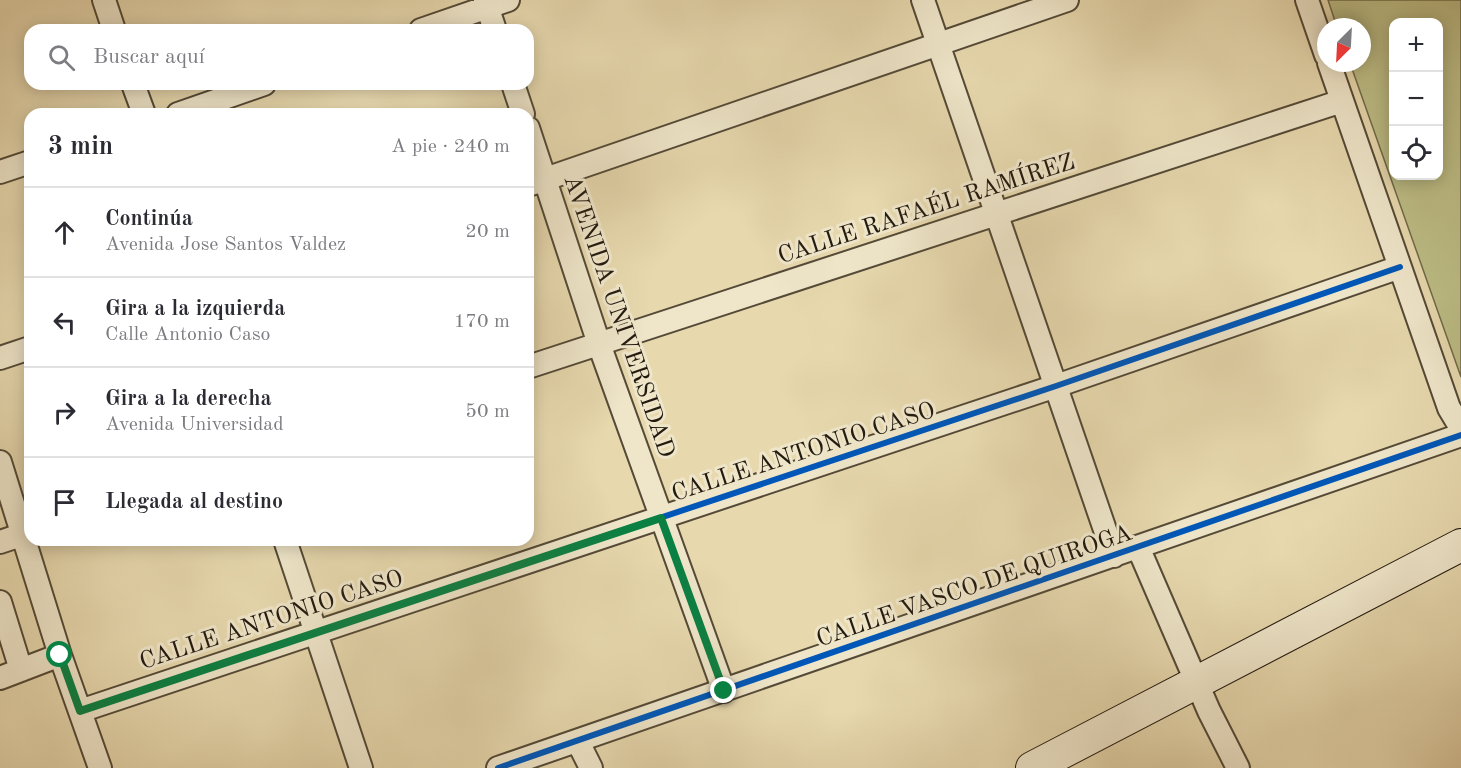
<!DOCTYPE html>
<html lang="es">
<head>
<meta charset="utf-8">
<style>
	body { margin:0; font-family:"Old Standard TT",serif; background:#f2f2f3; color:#2b2b33 }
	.controls { position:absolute; right:18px; top:18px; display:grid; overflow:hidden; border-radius:12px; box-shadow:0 3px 15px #0003 }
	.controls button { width:54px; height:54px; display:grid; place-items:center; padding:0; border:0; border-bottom:2px solid #e1e1e2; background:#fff; color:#2b2b33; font:30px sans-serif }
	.compass { position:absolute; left:1317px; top:18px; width:54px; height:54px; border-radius:50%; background:#fff; box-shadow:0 3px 15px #0003; rotate:204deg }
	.stop { position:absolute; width:18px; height:18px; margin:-14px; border:4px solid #0b8043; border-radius:50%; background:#fff }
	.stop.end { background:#0b8043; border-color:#fff; box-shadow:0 2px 6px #0008 }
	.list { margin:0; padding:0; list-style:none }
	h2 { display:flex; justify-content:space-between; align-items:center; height:78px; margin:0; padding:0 24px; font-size:26px }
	h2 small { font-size:20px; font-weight:400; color:#7c7c81 }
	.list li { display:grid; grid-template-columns:39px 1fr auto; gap:18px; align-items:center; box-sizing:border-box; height:90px; padding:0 24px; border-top:2px solid #e1e1e2 }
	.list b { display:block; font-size:22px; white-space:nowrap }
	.list p { margin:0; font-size:20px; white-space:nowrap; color:#7c7c81 }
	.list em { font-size:20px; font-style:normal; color:#7c7c81 }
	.icon { flex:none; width:33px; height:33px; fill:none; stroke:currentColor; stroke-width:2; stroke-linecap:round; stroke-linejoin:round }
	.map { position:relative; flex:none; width:1461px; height:768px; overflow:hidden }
	.search { position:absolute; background:#fff; box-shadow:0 3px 15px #0003; left:24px; top:24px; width:510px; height:66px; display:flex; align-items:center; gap:15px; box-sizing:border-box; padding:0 21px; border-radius:18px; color:#7c7c81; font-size:22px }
	.panel { position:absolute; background:#fff; box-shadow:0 3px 15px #0003; left:24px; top:108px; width:510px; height:438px; border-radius:18px }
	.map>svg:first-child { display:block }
	.green { fill:#bcbc85; stroke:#706b4a; stroke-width:1.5; fill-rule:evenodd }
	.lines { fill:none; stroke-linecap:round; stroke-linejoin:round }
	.minor-casing { stroke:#544a37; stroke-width:26 }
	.secondary-casing { stroke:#231a0f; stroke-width:34 }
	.minor { stroke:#efe6ca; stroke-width:22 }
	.secondary { stroke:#efe6ca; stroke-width:32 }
	.cycleway-casing { stroke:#efe6ca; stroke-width:10 }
	.cycleway { stroke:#0057b8; stroke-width:6 }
	.route { stroke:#0b8043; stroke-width:8 }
	.labels { text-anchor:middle; stroke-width:6; stroke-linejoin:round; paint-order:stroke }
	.street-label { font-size:24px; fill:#231a0f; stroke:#efe6ca }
</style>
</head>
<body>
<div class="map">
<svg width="1461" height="768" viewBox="0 0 1461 768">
	<rect width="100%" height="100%" fill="#e7d8ae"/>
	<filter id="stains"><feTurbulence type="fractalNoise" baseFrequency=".00333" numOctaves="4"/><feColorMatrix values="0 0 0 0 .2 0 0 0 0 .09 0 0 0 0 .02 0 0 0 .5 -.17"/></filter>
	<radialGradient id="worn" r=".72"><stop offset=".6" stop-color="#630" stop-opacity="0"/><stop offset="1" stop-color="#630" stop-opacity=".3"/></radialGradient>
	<!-- green -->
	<path class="green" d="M1328,0H1461V377L1350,63H1362V27H1337ZM1394,22H1438V176H1394Z"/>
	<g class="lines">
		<defs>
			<path id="minor" d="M104,0L114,30
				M485,0L495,30
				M923,0L1114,556
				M1307,0L1326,55
				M421,30L508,0
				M1329,63L1449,408L1461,428
				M133,84L144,114
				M513,84L523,114
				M178,114L264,84
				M528,128L599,344L724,691
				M0,172L30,162
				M528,185L1067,0
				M0,358L30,348
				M528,367L1342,101
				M0,462L60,655L100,768
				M285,540L361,768
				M0,542L30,532
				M1138,547L1209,711L1238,768
				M0,602L21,670
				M0,678L60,655
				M80,711L1056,386L1400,267
				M578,742L591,768
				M498,768L1461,435"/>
			<path id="secondary" d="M1032,768L1461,545"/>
		</defs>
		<!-- minor casing -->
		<use href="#minor" class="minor-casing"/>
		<!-- secondary casing -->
		<use href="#secondary" class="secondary-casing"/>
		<!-- minor -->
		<use href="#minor" class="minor"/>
		<!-- secondary -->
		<use href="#secondary" class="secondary"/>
		<defs>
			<path id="cycleway" d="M80,711L1056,386L1400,267
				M498,768L1461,435"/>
		</defs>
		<!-- cycleway casing -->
		<use href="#cycleway" class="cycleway-casing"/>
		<!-- cycleway -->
		<use href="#cycleway" class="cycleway"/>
	</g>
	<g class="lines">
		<!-- route -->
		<path class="route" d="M60,655L80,711L661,518L724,691"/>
	</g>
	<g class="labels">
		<!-- street labels -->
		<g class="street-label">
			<text transform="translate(926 208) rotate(-18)" y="8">CALLE RAFAÉL RAMÍREZ</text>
			<text transform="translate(620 316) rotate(71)" y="8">AVENIDA UNIVERSIDAD</text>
			<text transform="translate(803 451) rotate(-18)" y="8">CALLE ANTONIO CASO</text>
			<text transform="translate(974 585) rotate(-19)" y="8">CALLE VASCO DE QUIROGA</text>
			<text transform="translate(271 619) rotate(-18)" y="8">CALLE ANTONIO CASO</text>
		</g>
	</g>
	<rect width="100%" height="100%" filter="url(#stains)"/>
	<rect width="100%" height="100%" fill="url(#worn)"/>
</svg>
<div class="controls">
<button>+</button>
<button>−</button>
<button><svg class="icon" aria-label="locate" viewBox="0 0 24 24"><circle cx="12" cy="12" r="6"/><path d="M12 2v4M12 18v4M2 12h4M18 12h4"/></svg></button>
</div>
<svg class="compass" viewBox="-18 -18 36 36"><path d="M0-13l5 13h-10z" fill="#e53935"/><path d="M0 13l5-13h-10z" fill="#7c7c81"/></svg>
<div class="stop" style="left:60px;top:655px"></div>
<div class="stop end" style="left:724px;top:691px"></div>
<div class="search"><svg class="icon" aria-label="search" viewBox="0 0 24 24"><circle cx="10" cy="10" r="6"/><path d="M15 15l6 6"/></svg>Buscar aquí</div>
<section class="panel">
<h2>3 min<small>A pie · 240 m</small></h2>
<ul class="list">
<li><svg class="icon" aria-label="ahead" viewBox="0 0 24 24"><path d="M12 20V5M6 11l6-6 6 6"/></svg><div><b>Continúa</b><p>Avenida Jose Santos Valdez</p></div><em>20 m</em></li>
<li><svg class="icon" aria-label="left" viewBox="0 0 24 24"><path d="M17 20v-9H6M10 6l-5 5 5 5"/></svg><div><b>Gira a la izquierda</b><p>Calle Antonio Caso</p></div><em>170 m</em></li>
<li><svg class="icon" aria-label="right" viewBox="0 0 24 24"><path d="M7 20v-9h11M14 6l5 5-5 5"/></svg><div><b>Gira a la derecha</b><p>Avenida Universidad</p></div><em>50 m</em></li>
<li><svg class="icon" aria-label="arrive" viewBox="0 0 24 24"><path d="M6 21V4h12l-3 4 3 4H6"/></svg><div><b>Llegada al destino</b></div></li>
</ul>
</section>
</div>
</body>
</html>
